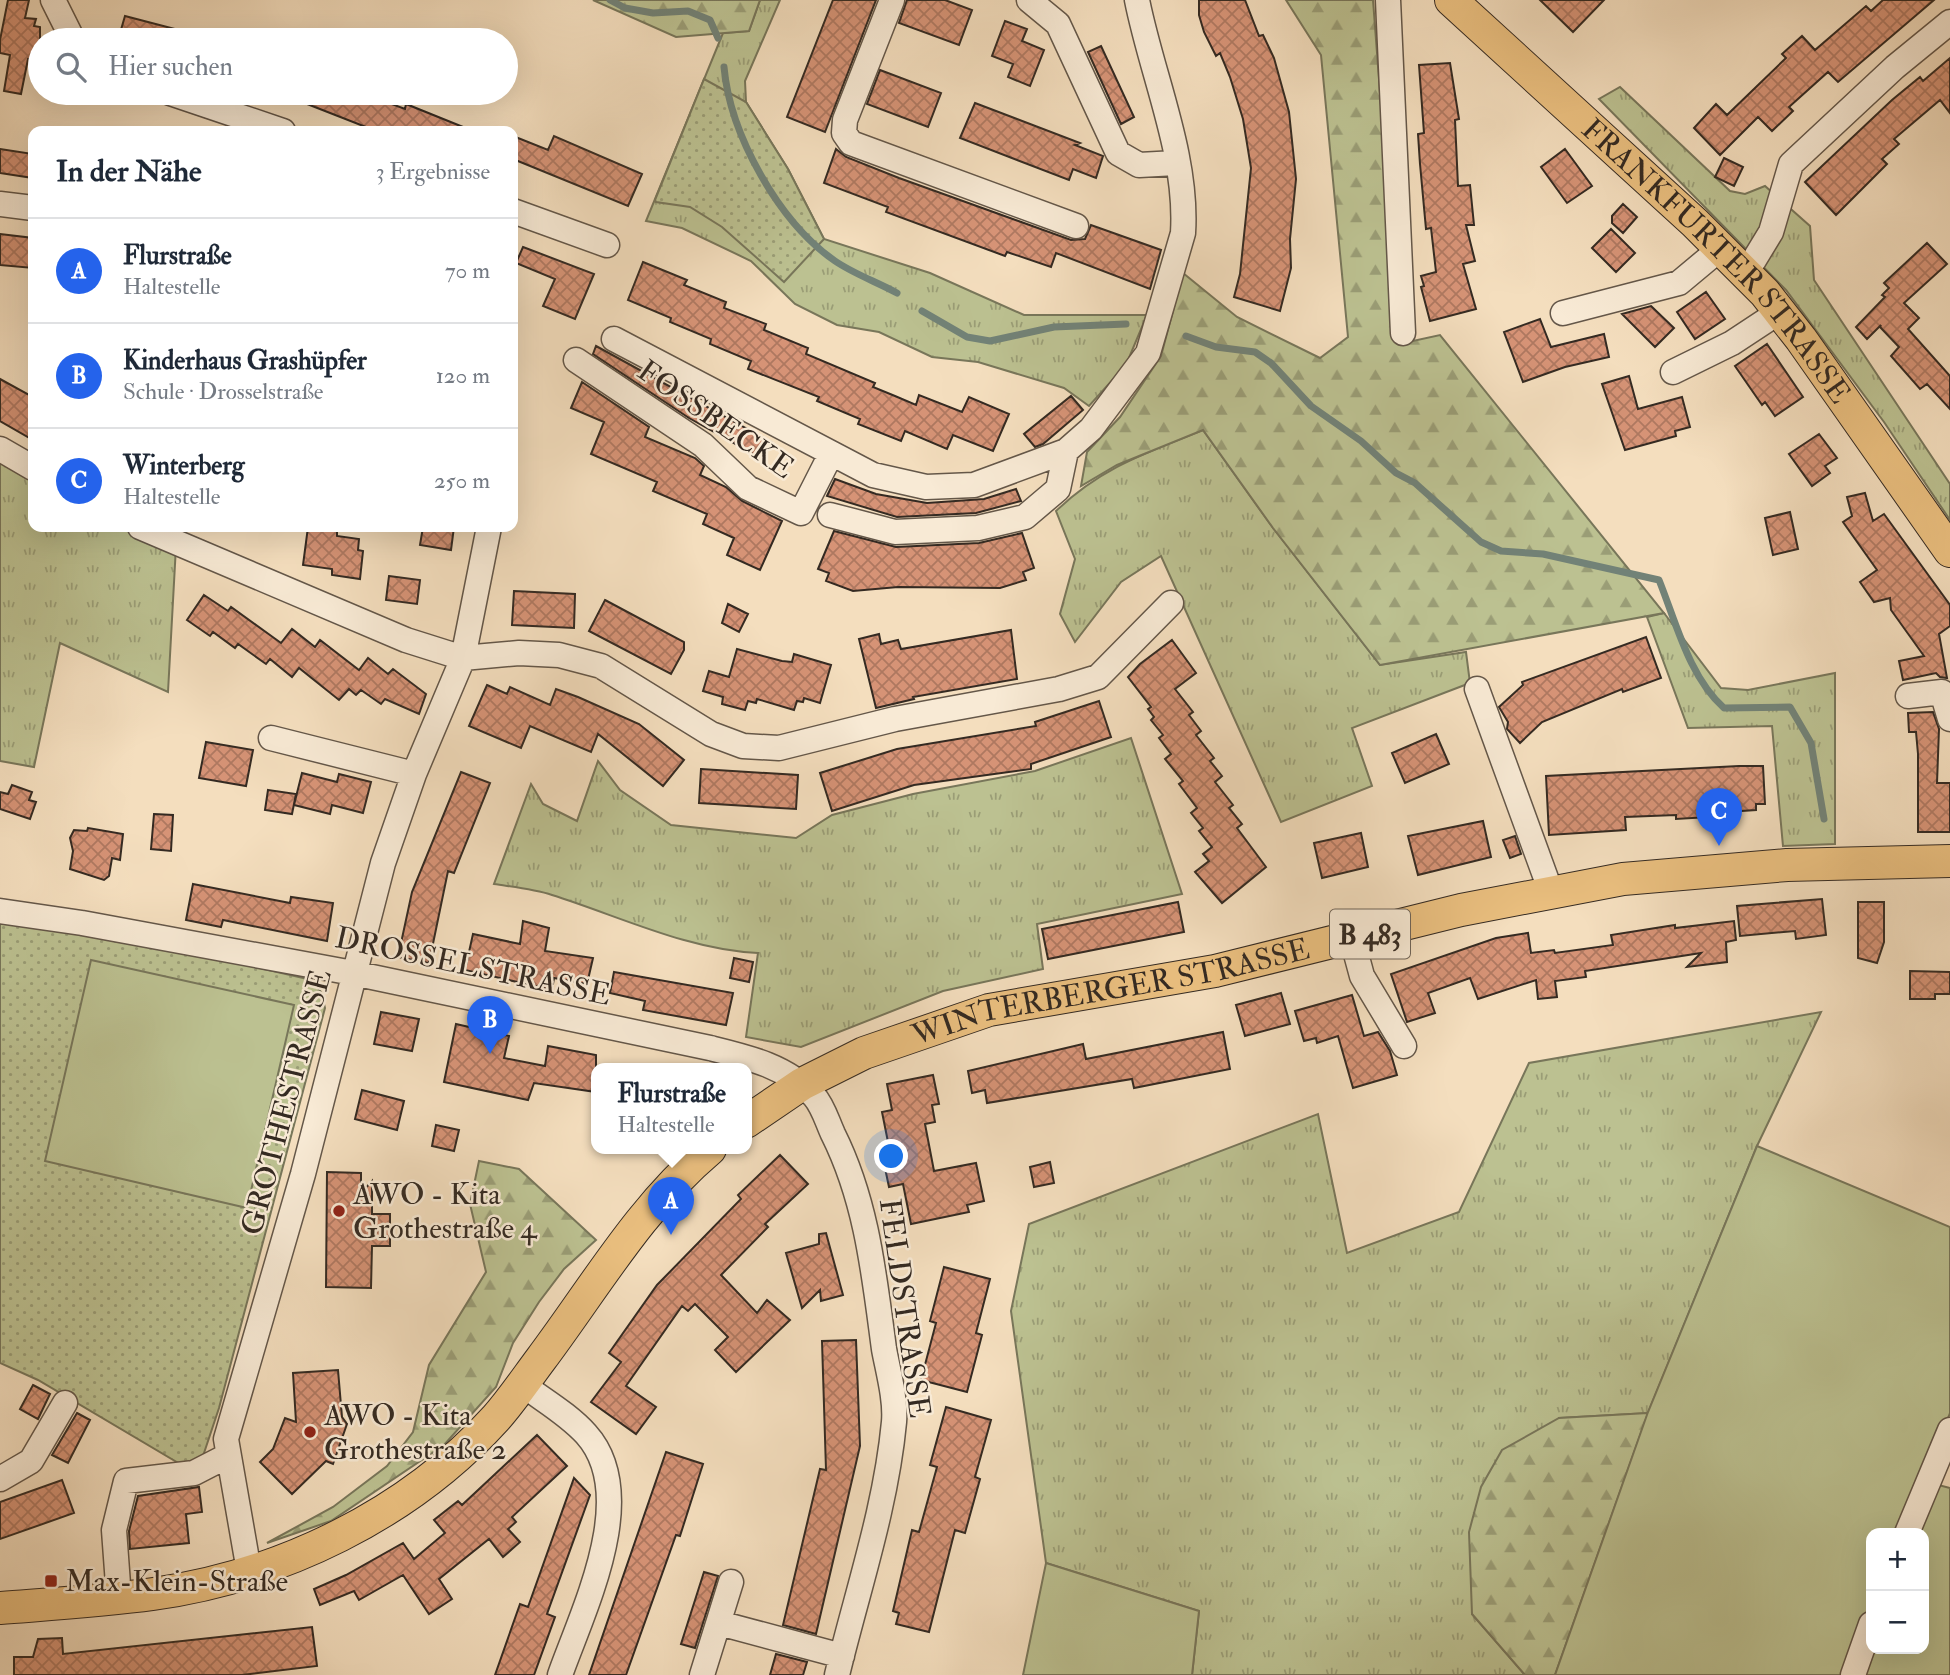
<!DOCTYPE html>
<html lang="de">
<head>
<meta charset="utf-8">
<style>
	body { margin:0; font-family:"IM FELL Double Pica",serif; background:#f6f6f7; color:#1f2937 }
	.controls { position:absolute; right:21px; bottom:21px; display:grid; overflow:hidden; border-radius:14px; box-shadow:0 7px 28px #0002 }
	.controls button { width:63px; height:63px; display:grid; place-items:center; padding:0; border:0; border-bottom:2px solid #e0e1e3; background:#fff; color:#1f2937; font:35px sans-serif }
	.you { position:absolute; left:892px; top:1157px; width:24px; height:24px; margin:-18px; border:5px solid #fff; border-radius:50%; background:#1a73e8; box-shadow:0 0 0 10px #1a73e833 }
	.badge { display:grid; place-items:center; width:46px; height:46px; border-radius:50%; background:#2563eb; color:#fff; font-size:23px; font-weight:700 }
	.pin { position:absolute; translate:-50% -58px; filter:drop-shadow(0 2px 4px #0008) }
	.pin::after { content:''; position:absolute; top:37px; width:24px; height:21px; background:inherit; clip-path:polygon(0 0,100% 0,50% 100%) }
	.popup { position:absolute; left:591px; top:1063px; width:161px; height:91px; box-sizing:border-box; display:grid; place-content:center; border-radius:14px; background:#fff; filter:drop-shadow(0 2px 5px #0005); font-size:23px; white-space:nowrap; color:#747a83 }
	.popup b { font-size:26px; color:#1f2937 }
	.popup::after { content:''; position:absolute; left:50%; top:100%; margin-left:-14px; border:14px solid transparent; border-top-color:#fff }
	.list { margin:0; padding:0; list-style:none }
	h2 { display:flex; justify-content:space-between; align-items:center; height:91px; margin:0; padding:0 28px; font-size:30px }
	h2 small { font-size:23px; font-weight:400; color:#747a83 }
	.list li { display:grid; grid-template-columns:46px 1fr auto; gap:21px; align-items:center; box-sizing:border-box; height:105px; padding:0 28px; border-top:2px solid #e0e1e3 }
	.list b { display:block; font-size:26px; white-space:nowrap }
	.list p { margin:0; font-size:23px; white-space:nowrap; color:#747a83 }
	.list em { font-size:23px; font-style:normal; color:#747a83 }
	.icon { flex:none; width:38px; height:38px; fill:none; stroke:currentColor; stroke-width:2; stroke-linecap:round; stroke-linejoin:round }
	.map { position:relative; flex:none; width:1950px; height:1675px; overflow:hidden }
	.search { position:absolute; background:#fff; box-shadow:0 7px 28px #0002; left:28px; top:28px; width:490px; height:77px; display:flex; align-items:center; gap:18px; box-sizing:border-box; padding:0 24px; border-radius:38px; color:#747a83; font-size:26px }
	.panel { position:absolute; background:#fff; box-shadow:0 7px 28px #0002; left:28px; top:126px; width:490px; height:406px; border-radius:14px }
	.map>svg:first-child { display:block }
	.grass { fill:url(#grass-tufts); stroke:#78765a; stroke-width:2 }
	.forest { fill:url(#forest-firs); stroke:#78765a; stroke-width:2 }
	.park { fill:url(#park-dots); stroke:#78765a; stroke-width:2 }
	.garden { fill:#bcc191; stroke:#78765a; stroke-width:2 }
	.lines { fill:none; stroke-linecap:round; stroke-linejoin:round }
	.stream { stroke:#728277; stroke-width:7 }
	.building { fill:url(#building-cross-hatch); stroke:#342a22; stroke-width:2 }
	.minor-casing { stroke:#645749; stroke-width:27 }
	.major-casing { stroke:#342a22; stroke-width:34 }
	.minor { stroke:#f8ead5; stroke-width:24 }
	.major { stroke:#eabf7f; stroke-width:32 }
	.poi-dot { fill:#8f2418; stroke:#f8ead5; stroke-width:2.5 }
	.labels { text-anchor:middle; stroke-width:5; stroke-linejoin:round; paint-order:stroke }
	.shield { fill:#f8ead5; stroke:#6f6458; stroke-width:2 }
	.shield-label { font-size:28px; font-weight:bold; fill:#342a22 }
	.street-label { font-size:30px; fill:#342a22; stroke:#f8ead5 }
	.poi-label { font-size:30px; fill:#342a22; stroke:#f8ead5; text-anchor:start }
</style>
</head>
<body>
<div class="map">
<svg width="1950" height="1675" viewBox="0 0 1950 1675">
	<defs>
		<pattern id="grass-tufts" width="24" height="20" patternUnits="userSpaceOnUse" patternTransform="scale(1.75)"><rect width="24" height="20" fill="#bcc191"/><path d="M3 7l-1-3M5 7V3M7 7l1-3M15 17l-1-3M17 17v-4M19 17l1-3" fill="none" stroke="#9a9d76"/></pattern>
		<pattern id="forest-firs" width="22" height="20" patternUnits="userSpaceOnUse" patternTransform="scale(1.75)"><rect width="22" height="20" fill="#bcc191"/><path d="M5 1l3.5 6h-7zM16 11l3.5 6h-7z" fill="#9a9d76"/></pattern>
		<pattern id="park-dots" width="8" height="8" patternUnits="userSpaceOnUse" patternTransform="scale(1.75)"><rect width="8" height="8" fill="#bcc191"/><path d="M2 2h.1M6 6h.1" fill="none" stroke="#9a9d76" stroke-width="1.8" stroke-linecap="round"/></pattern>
		<pattern id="building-cross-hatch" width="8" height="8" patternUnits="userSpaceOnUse" patternTransform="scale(1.75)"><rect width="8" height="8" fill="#d69376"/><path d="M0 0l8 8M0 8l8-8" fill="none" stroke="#ae7860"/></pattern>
	</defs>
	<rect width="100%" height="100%" fill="#f4debe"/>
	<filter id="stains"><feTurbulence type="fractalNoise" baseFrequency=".00286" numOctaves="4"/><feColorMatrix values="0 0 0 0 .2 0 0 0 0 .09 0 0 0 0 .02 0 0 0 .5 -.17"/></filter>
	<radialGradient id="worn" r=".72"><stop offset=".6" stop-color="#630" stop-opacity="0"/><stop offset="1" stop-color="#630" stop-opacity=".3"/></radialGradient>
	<!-- grass -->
	<path class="grass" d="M760,0H780L745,81L746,102L788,169L824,239L930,273L1024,315H1147L1126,365L1089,406L1064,388L978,362L932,357L879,332L837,325L795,304L751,261L682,228L646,221L723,33L749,31Z
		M1620,87L1730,191L1745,194L1765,186L1810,226L1814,280L1950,484V520L1884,422L1786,290L1599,99Z
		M1203,430L1273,528L1380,665L1466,652L1470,683L1352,728L1372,786L1281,822L1161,556L1121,582L1075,642L1060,614L1075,559L1056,511C1102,467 1146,453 1203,430Z
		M0,449L33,467V527H142L176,546L168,692L60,643L34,767L0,761Z
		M1664,613L1721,688L1748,690L1835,673V844L1783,846L1772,726L1688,728L1647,617Z
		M1131,738L1182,894L1037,924L1043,969L943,991L801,1047L746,1037L758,953C688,950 619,916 552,895C534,889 513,887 494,884L531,784L543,804L577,821L598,761L620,790L671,825L796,838L832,815L913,794L1035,771Z
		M1821,1012L1757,1146L1648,1413L1559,1418L1472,1614L1525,1675H1192L1199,1611L1046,1563L1011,1311L1029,1224L1318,1114L1347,1253L1459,1212L1529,1063Z"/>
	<!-- forest -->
	<path class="forest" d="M593,0H760L749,31L676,37Z
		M1286,0H1373L1399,344L1440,335L1664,613L1380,665L1273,528L1203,430L1117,465L1081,486L1087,452L1120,417L1161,356L1183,273L1237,317L1320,358L1348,337L1321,55Z
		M479,1161L519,1169L596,1240L564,1269L539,1302L513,1343L496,1387L444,1445L331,1521L267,1543L333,1507L387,1466L413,1432L429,1365L486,1272L470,1204Z
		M1648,1413L1555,1675H1525L1472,1614L1469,1532L1481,1487L1502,1450L1559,1418Z"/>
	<!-- park -->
	<path class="park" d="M704,79L746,102L788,169L824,239L784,282L722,227L690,207L656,202L655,200Z
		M0,909L312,980L321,992L325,1008L219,1408L197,1474L38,1380L0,1363Z"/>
	<!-- garden -->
	<path class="garden" d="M91,960L294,1005L247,1208L45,1161Z
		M1757,1146L1950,1227V1413L1903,1533H1871V1616L1851,1675H1555L1648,1412Z
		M1927,1482L1950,1488V1675H1856L1871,1649H1924V1533H1908Z
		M1046,1563L1199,1611L1192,1675H1023Z"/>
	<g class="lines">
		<!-- stream -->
		<path class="stream" d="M610,0L625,8L653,13L688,11L710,20L718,38
			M724,67C730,135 779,222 835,261C854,274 877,282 897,293
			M922,311L967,337L990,341L1054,327L1126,324
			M1186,336L1216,347L1255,352L1271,363L1311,406L1361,441L1396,473L1415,483L1481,542L1501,551L1543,554L1659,580C1676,622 1689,677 1724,708L1790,707L1811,743L1824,819"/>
	</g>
	<!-- building -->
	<path class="building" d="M8,0H29L25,18L36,19L34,26L40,27V61L28,59L21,94L4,91L10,55L0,53V40Z
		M833,0H876L825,132L787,117Z
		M907,0H945L972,10L959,45L899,23Z
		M1199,0H1245L1259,36L1263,35L1274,58L1289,112L1296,179L1290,239L1291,268L1280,311L1234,297L1240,274L1251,168L1243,119L1230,77L1220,53L1216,56L1204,32L1199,15Z
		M1540,0H1604L1573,32Z
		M1883,0H1934L1838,82L1828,72L1789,107L1793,111L1772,131L1758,117L1720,155L1694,128L1716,104L1727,115L1786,58L1782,54L1802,36L1815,50L1866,6L1871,11Z
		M125,16L194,34L193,40H118Z
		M1005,21L1027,29L1022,41L1044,50L1030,86L1008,77L1013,64L992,56Z
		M1101,46L1134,117L1121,124L1088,52Z
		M1950,58V113L1940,100L1894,139L1899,144L1882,159L1887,164L1836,215L1805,182L1892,100L1920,77L1923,81Z
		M1450,63L1459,119L1455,120L1458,186L1470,185L1474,225H1466L1475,261L1463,264L1476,309L1430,321L1421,287L1424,286L1421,276L1436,272L1431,228L1426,229L1420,164L1418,134L1424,133L1419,65Z
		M880,70L941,93L928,127L867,104Z
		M279,93H362L405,109L406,104L473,131H376Z
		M975,103L1080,143L1075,145L1103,156L1096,178L1073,169L1069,180L960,138Z
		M513,136L548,150L554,136L642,174L628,206L513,159Z
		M0,149L33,154V178L0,173Z
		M836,149L846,157L899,178L1071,240L1085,239L1091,225L1161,250L1150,289L1056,253L1051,267L1007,252L1005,256L886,212L888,207L824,183Z
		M1565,149L1592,186L1567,203L1541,167Z
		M1724,158L1743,167L1734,186L1715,177Z
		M1623,204L1637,217L1623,233L1612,223V216Z
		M1611,229L1635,253L1616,272L1592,248Z
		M0,234L33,238V268L0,265Z
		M1927,243L1947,264L1904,303L1919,318L1908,329L1950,376V409L1927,384L1920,389L1891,356L1899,347L1880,327L1881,325L1867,339L1856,327L1885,297L1882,295L1889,288L1884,283Z
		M523,247L594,274L575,319L543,306L555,279L516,263Z
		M643,262L687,280L684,285L726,302L724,308L766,324L764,330L808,348L806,354L875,383L873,387L895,396L916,405L919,395L962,412L969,397L1009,414L993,451L953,435L947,449L905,431L901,441L858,424L860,419L817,401L819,397L748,369L751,361L710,344L711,339L670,322L671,318L628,300Z
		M1706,292L1725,319L1695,339L1677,312Z
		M1651,306L1674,328L1655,347L1622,314Z
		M1540,319L1551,347L1604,334L1609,357L1565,367L1523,382L1504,332Z
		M1767,344L1803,397L1775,416L1765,402L1762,405L1735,366Z
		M596,346L771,442L762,459L689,418L593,354Z
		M1629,376L1638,409L1682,397L1690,427L1675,431L1676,436L1625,450L1602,384Z
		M0,379L33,397V440L0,421Z
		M582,382L649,427L645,437L695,458L704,466L700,475L726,487L742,501L782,521L760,570L727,555L734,538L703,524L707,514L653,491L657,482L591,454L604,422L571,408Z
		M1071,396L1083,410L1043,444L1035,447L1024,434Z
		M1819,434L1837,458L1825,466L1830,473L1812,486L1789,454Z
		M835,479L876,494L927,503L984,499L1016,489L1021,501L976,513L897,517L827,496Z
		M1865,493L1873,521L1884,514L1950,605V626L1939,634L1947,678L1940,677L1936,673L1903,680L1899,661L1924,656L1891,610L1890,598L1874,602L1860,582L1877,570L1843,522L1852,516L1847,497Z
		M1790,512L1798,549L1773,555L1765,518Z
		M308,527L337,529V536L359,539L358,550L363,551L360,579L332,575V569L303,565Z
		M423,527H454L451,550L420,545Z
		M834,531L896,547L979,543L1022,533L1034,568L1023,572L1026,580L1000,588L898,587L853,591L826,581L829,573L818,569Z
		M389,576L420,580L417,604L386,600Z
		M514,591L575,594L574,628L512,625Z
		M204,595L228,611L231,607L281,643L292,629L315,647L320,640L359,670L368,658L388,674L393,669L426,694L419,714L385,699L381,704L361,690L356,695L349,689L339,700L299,668L292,677L270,659L266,664L238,644L235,648L213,632L210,636L187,620Z
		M605,600L684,642V650L671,674L589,631Z
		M728,604L748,614L739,632L722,623Z
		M1011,630L1017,679L913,697L914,699L876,708L859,639L879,634L881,644L898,640L901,649Z
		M1646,637L1661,678L1623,692L1622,689L1542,722L1520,743L1507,729L1508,722L1499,707L1523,685L1522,682Z
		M1172,640L1196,673L1175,689L1193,712L1189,715L1201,731L1196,735L1214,758L1210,761L1222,776L1215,782L1233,805L1229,808L1242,824L1237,828L1266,867L1222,903L1195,872L1209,861L1203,854L1212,847L1199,831L1203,828L1191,813L1197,808L1179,784L1183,781L1165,759L1171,754L1159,738L1163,735L1151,720L1154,717L1148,709L1151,707L1128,677L1140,664Z
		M737,649L782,661L792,662L794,654L831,665L820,703L804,698L803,702L797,701L794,710L757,699L756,703L748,701L745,710L722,704L723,697L703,691L709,671L729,677Z
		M487,685L507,694L510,687L550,705L556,689L578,697L639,724L684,760L663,786L598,734L591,752L530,726L521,748L469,726Z
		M1099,701L1111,737L1031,764V769L914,785L832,811L820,773L897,749L1036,726L1035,722Z
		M1933,712L1939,729L1937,783H1950V832H1918V754L1916,732H1909L1908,713Z
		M1436,734L1449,764L1405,783L1392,753Z
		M206,742L253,750L246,786L199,778Z
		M1739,766H1763L1765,804H1756V810L1726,812V816L1676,819V815L1625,817L1626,830L1549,835L1546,776Z
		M701,769L798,775L796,809L699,803Z
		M461,772L490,783L454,873L448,871L429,963L398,957L412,892Z
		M302,773L337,782L339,774L371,782L363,813L332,805L330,814L294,805Z
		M12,785L32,792L29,800L36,802L30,819L0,809V792L8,794Z
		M268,790L296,794L292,814L265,810Z
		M154,814L173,815L171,851L151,849Z
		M1483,821L1491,857L1418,875L1408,836Z
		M88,828L123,834L120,860L112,858L109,876L104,880L70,869L73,851L70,838L74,830L87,831Z
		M1361,833L1368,867L1322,878L1314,843Z
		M1515,836L1521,854L1510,858L1503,840Z
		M193,884L290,903L291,897L333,903L327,941L223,920L221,927L186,920Z
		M1822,899L1826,935L1796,939L1795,931L1740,936L1737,906Z
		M1178,902L1184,932L1048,959L1042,929Z
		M1858,902H1884V942L1877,963L1858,958Z
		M523,921L549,928L545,951L593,958L587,984L554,978L552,990L465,970L473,934L520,944Z
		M1734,921L1736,940L1726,942L1727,962L1687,967L1701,953L1585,971L1586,977L1555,981L1557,997L1538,999L1536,980L1478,999L1470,978L1428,993L1435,1013L1407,1022L1391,974L1496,938L1528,933L1531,953L1554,950L1555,953L1613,945L1611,935L1675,925V928Z
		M734,958L753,962L749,982L730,978Z
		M1910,971L1950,972V994H1935V999H1910Z
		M614,972L733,993L726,1025L643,1010L645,1001L610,993Z
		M1281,993L1290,1024L1245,1036L1236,1005Z
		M1352,995L1364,1036L1378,1032L1390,1051L1397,1075L1353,1088L1338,1036L1317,1043L1316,1038L1304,1041L1295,1011Z
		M381,1012L419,1019L412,1051L374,1044Z
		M456,1024L509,1036L504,1058L545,1066L548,1046L596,1055V1092L534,1083L528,1100L444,1082Z
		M1223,1032L1230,1069L1134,1088L1132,1079L987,1103L985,1090L972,1093L968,1071L1083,1044L1086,1059Z
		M933,1075L939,1104L932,1105L935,1122L925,1124L934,1171L976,1163L984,1201L967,1205L969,1212L911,1224L903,1184L889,1187L885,1168L893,1167L882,1112L892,1110L887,1084Z
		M362,1090L404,1101L397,1130L355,1119Z
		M436,1125L459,1130L454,1151L432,1146Z
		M780,1155L808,1184L765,1224L768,1227L721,1275L757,1313L767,1300L790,1320L736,1372L715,1350L728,1337L695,1304L688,1311L682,1306L626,1386L656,1407L636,1434L591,1402L621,1362L609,1353L657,1285L741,1199L738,1195Z
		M1050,1162L1054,1183L1034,1187L1030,1167Z
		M327,1172L361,1173V1193L372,1181V1214H390V1246H372L371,1288L326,1287Z
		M826,1233L843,1295L821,1301L820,1290L802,1308L786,1253L819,1244V1234Z
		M944,1267L990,1279L976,1333L982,1335L967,1392L921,1380L936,1323L930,1321Z
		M856,1340L860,1446L816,1634L783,1625L820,1469L826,1470L822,1341Z
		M338,1370L342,1417L347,1424L333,1464L326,1461L292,1494L260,1462L273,1449L285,1418L296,1422L293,1373Z
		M33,1385L50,1394L38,1419L20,1409Z
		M946,1407L991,1420L975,1477L980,1479L965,1533L955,1530L929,1632L896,1624L899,1613L893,1611L912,1530L919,1532L937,1467L930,1465Z
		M77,1413L90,1420L68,1463L52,1455Z
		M537,1435L567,1466L512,1517L516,1522L508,1529L520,1542L503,1557L489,1539L439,1579L452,1599L429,1614L403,1575L359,1600L354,1591L320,1605L314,1589L346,1575L403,1543L414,1559L445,1533L434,1520L458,1501L462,1505Z
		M666,1452L703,1464L680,1536L676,1535L626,1675H589Z
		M574,1478L590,1495L547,1614L555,1617L534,1675H495L520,1604L528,1607Z
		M62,1480L74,1513L0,1539V1502Z
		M199,1487L202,1512L186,1514L189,1543L130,1549L129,1531L138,1496Z
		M704,1572L718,1576L695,1648L681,1644Z
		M312,1627L317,1666L242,1675H14V1657H33L38,1639L62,1638L63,1654Z
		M776,1654L807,1662L803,1675H770Z"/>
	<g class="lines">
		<defs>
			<path id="minor" d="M53,0L73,40
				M892,0L845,120L844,133L851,143L1076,226
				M1029,0L1058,24L1118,153L1139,165L1176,163
				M1388,0L1403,333
				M170,93L283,131
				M0,204L33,208
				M513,211L607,245
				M1743,270L1754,260L1771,232L1791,164L1895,67L1950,22
				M1563,313L1679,283L1721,248
				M614,339L873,475L926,487L974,485L1066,451L1091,429L1148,353L1183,233C1188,155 1152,76 1137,0
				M576,360L703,445L748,488L801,513L831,454
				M1673,372L1732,343L1779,312
				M0,449L33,468
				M830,515L895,532L978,528L1025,517L1058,489L1066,451
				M140,527L406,640L463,658L519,653L559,655L601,666L711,734L743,746L779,748L895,719L1059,689L1098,677L1171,603
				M1477,689L1551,892
				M1908,696L1942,692L1950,719
				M271,738L414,774
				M0,911L82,923L353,973L710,1048C747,1057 787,1066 814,1096C823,1106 827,1121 833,1134C867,1202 874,1274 884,1349C888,1371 896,1399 894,1422C886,1508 857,1592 837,1675
				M1352,939L1362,976L1404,1046
				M522,1384C543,1400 568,1414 586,1434C641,1495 583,1610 560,1675
				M0,1479L31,1461L65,1403
				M1907,1533L1950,1430
				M249,1571L226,1439L303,1174L383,863L414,774L463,658L489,527
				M119,1598L114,1530L126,1481L194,1473L227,1456
				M719,1623L842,1656
				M702,1675L731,1582
				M1853,1675L1871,1624"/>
			<g id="major">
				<path id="s1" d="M1451,0L1695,223L1765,293L1801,339L1950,551"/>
				<path id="s2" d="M746,1122L802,1084L864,1053L989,1010L1215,971L1461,910L1623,879L1787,865L1950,861"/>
				<path d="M0,1608C51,1604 102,1601 153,1594C281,1576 408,1515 496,1418C512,1400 526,1379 541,1359C595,1287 640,1208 710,1149"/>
			</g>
		</defs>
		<!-- minor casing -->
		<use href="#minor" class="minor-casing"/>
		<!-- major casing -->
		<use href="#major" class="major-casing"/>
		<!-- minor -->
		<use href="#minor" class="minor"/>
		<!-- major -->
		<use href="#major" class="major"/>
	</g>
	<!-- markers -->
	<g class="poi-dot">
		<circle cx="339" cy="1211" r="7"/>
		<circle cx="310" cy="1432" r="7"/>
		<rect x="44" y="1574" width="14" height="14" rx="3.5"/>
	</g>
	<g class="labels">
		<!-- shield labels -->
		<rect class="shield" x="1330" y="909.5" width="80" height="49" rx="5"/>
		<g class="shield-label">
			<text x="1370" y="944">B 483</text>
		</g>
		<!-- street labels -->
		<g class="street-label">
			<text dy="10" stroke="none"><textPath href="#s1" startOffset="373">FRANKFURTER STRASSE</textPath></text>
			<text transform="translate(716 419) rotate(35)" y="10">FOSSBECKE</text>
			<text transform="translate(473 966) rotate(12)" y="10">DROSSELSTRASSE</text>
			<text dy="10" stroke="none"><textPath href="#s2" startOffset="392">WINTERBERGER STRASSE</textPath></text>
			<text transform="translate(286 1102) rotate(-75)" y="10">GROTHESTRASSE</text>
			<text transform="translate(905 1308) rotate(82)" y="10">FELDSTRASSE</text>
		</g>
		<!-- poi labels -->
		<g class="poi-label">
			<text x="353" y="1204">AWO - Kita<tspan x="353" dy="34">Grothestraße 4</tspan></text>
			<text x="324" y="1425">AWO - Kita<tspan x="324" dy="34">Grothestraße 2</tspan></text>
			<text x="65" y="1591">Max-Klein-Straße</text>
		</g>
	</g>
	<rect width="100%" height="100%" filter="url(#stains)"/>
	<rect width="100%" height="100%" fill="url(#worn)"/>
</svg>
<div class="controls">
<button>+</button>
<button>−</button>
</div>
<div class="you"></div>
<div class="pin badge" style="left:671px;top:1235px">A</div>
<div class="popup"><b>Flurstraße</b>Haltestelle</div>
<div class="pin badge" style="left:490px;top:1054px">B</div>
<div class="pin badge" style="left:1719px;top:846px">C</div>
<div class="search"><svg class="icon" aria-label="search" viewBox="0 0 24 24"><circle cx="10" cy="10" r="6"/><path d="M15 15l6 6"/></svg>Hier suchen</div>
<section class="panel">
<h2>In der Nähe<small>3 Ergebnisse</small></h2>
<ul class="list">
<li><span class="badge">A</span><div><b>Flurstraße</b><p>Haltestelle</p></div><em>70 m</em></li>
<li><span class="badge">B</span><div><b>Kinderhaus Grashüpfer</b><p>Schule · Drosselstraße</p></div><em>120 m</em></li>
<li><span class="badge">C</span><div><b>Winterberg</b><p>Haltestelle</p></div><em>250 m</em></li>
</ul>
</section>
</div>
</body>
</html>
